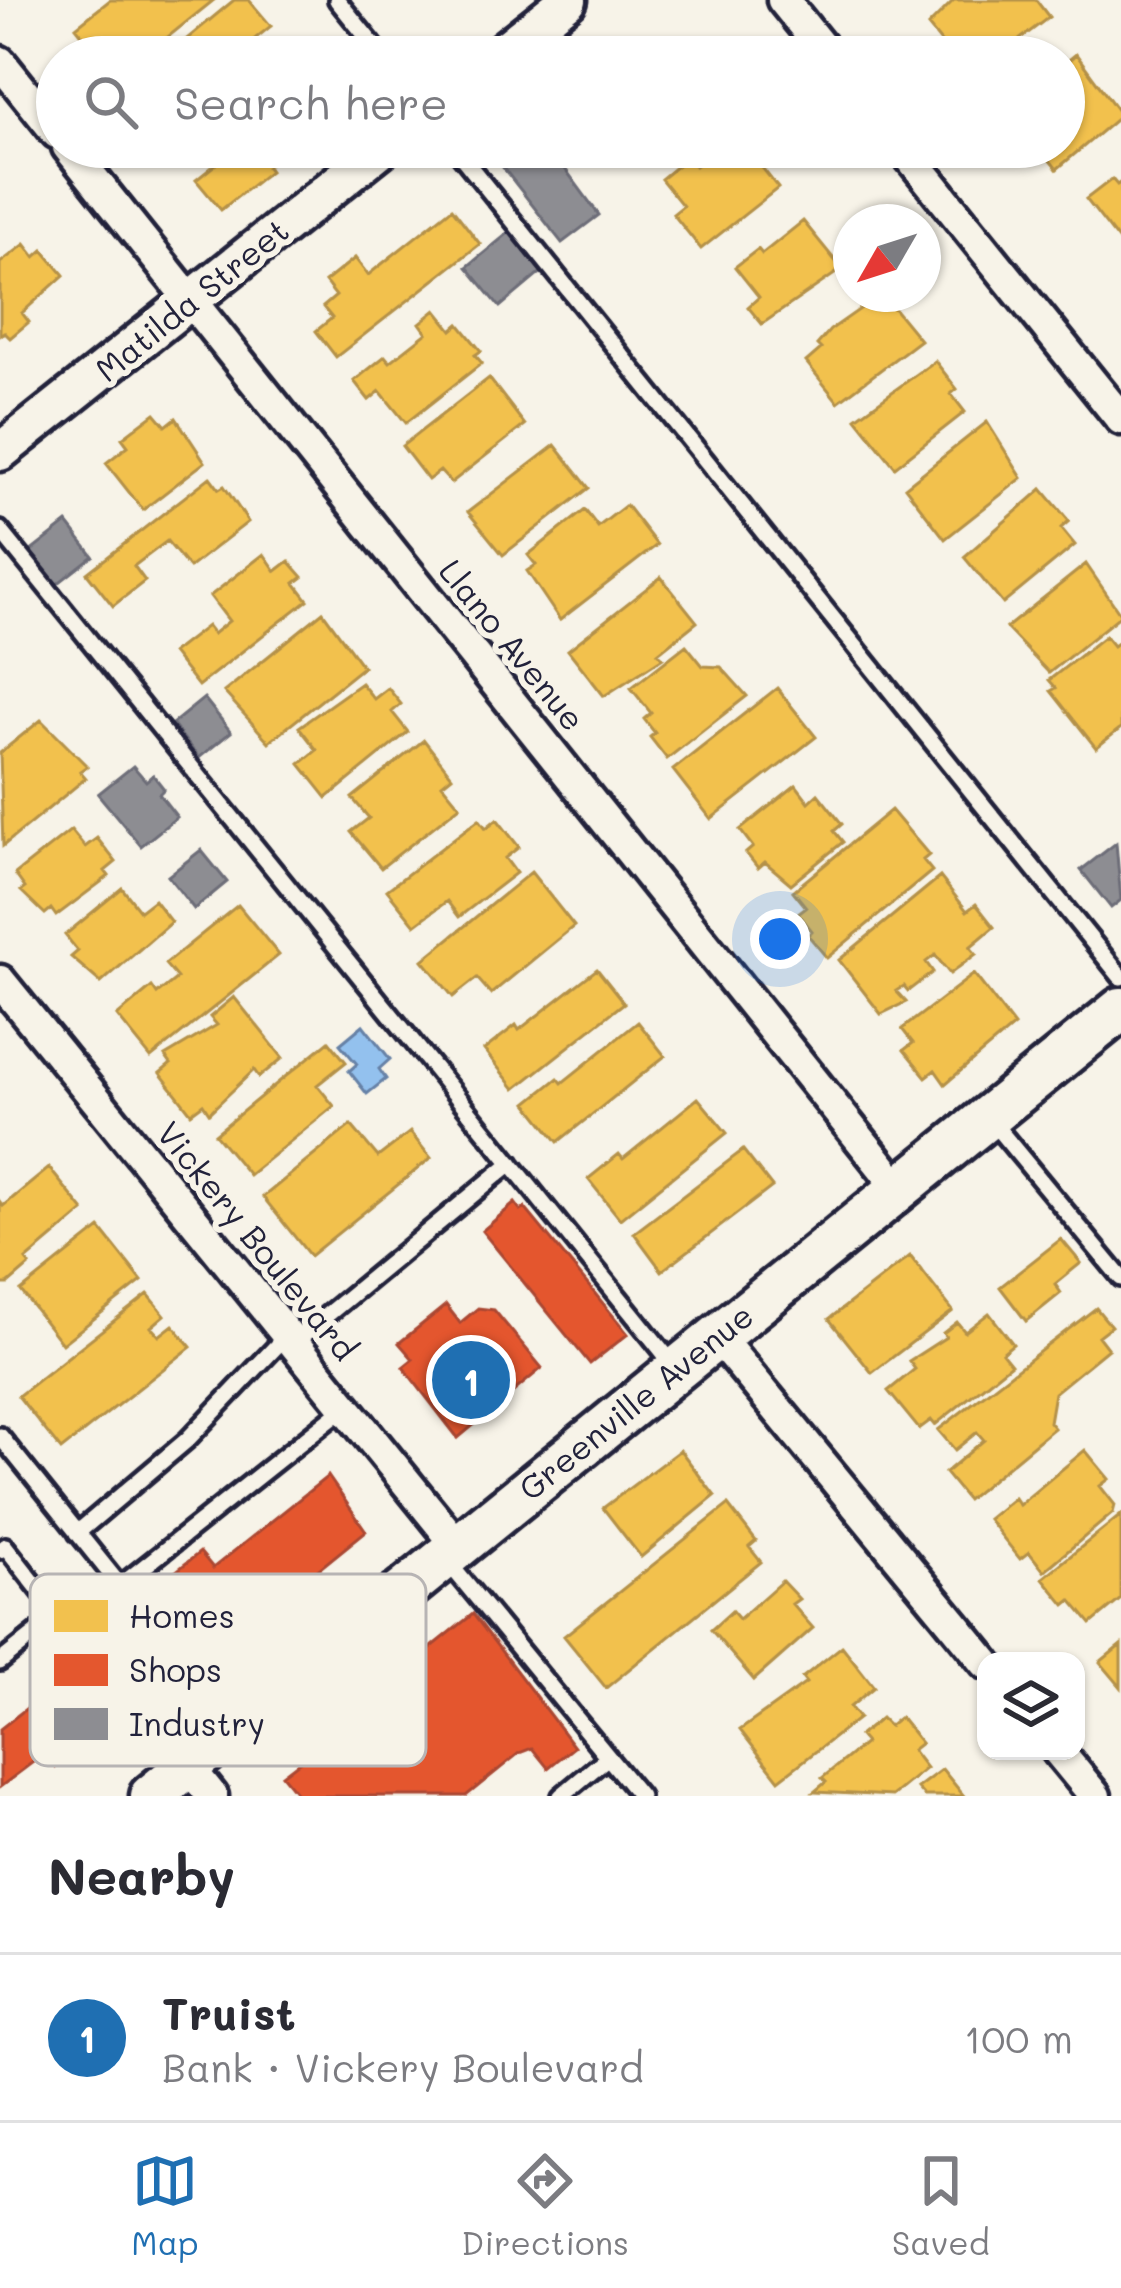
<!DOCTYPE html>
<html lang="en">
<head>
<meta charset="utf-8">
<style>
	body { margin:0; font-family:Mali,sans-serif; background:#f2f2f3; color:#2b2b33 }
	.controls { position:absolute; right:36px; bottom:36px; display:grid; overflow:hidden; border-radius:24px; box-shadow:0 3px 9px #0004 }
	.controls button { width:108px; height:108px; display:grid; place-items:center; padding:0; border:0; border-bottom:3px solid #e1e1e2; background:#fff; color:#2b2b33; font:60px sans-serif }
	.compass { position:absolute; left:833px; top:204px; width:108px; height:108px; border-radius:50%; background:#fff; box-shadow:0 3px 9px #0004; rotate:231deg }
	.you { position:absolute; left:780px; top:939px; width:42px; height:42px; margin:-30px; border:9px solid #fff; border-radius:50%; background:#1a73e8; box-shadow:0 0 0 18px #1a73e833 }
	.badge { display:grid; place-items:center; width:78px; height:78px; border-radius:50%; background:#1f6fb2; color:#fff; font-size:39px; font-weight:700 }
	.pin { position:absolute; translate:-50% -50%; border:6px solid #fff; box-shadow:0 3px 12px #0006 }
	.list { margin:0; padding:0; list-style:none }
	h2 { display:flex; justify-content:space-between; align-items:center; height:156px; margin:0; padding:0 48px; font-size:51px }
	h2 small { font-size:39px; font-weight:400; color:#7c7c81 }
	.list li { display:grid; grid-template-columns:78px 1fr auto; gap:36px; align-items:center; box-sizing:border-box; height:168px; padding:0 48px; border-top:3px solid #e1e1e2 }
	.list b { display:block; font-size:45px; white-space:nowrap }
	.list p { margin:0; font-size:39px; white-space:nowrap; color:#7c7c81 }
	.list em { font-size:39px; font-style:normal; color:#7c7c81 }
	.icon { flex:none; width:66px; height:66px; fill:none; stroke:currentColor; stroke-width:2; stroke-linecap:round; stroke-linejoin:round }
	.map { position:relative; flex:none; width:1121px; height:1796px; overflow:hidden }
	.search { position:absolute; background:#fff; box-shadow:0 3px 9px #0004; left:36px; right:36px; top:36px; height:132px; display:flex; align-items:center; gap:30px; box-sizing:border-box; padding:0 42px; border-radius:66px; color:#7c7c81; font-size:45px }
	.sheet { height:324px; background:#fff }
	nav { display:flex; justify-content:space-around; align-items:center; box-sizing:border-box; height:168px; border-top:3px solid #e1e1e2; background:#fff; font-size:33px; color:#7c7c81 }
	nav a { display:grid; justify-items:center; gap:6px }
	nav .on { color:#1f6fb2 }
	.map>svg:first-child { display:block }
	.water { fill:#93c1ee; stroke:#6681a6; stroke-width:3 }
	.homes { fill:#f2c14e; stroke:#b49148; stroke-width:3 }
	.shops { fill:#e4572e; stroke:#aa4732; stroke-width:3 }
	.industry { fill:#8d8d92; stroke:#6d6d78; stroke-width:3 }
	.lines { fill:none; stroke-linecap:round; stroke-linejoin:round }
	.service-casing { stroke:#22223b; stroke-width:24 }
	.minor-casing { stroke:#22223b; stroke-width:39 }
	.tertiary-casing { stroke:#22223b; stroke-width:45 }
	.secondary-casing { stroke:#22223b; stroke-width:51 }
	.service { stroke:#f7f3e8; stroke-width:15 }
	.minor { stroke:#f7f3e8; stroke-width:30 }
	.tertiary { stroke:#f7f3e8; stroke-width:36 }
	.secondary { stroke:#f7f3e8; stroke-width:42 }
	.labels { text-anchor:middle; stroke-width:12; stroke-linejoin:round; paint-order:stroke }
	.street-label { font-size:33px; fill:#22223b; stroke:#f7f3e8 }
	.key { fill:#f7f3e8; stroke:#b7b4b4; stroke-width:3 }
	.key-label { font-size:33px; fill:#22223b }
</style>
</head>
<body>
<div class="map">
<svg width="1121" height="1796" viewBox="0 0 1121 1796">
	<rect width="100%" height="100%" fill="#f7f3e8"/>
	<filter id="ink" filterUnits="userSpaceOnUse"><feTurbulence type="fractalNoise" baseFrequency=".00833" numOctaves="2"/><feDisplacementMap in="SourceGraphic" scale="24" xChannelSelector="R" yChannelSelector="G"/><feConvolveMatrix kernelMatrix="1 2 1 2 8 2 1 2 1" color-interpolation-filters="sRGB"/></filter>
	<g filter="url(#ink)">
		<!-- water -->
		<path class="water" d="M363,1025L390,1059L379,1069L386,1079L367,1094L349,1071L357,1064L340,1044Z"/>
		<!-- homes -->
		<path class="homes" d="M110,0H214L143,57H100L76,27Z
			M234,0H249L271,26L236,54L227,42L213,57H165Z
			M954,0H1036L1049,17L997,57H953L928,26Z
			M661,37L676,57H634Z
			M1076,54L1121,115L1057,169L1039,147H1064V64Z
			M203,147H286L267,167L270,171L221,210L196,180L216,164Z
			M720,147H746L778,188L701,249L673,214L683,206L661,179L688,157L695,166Z
			M1112,179L1117,185L1121,182V244L1086,199Z
			M452,208L480,244L336,357L316,331L332,318L323,307L336,296L325,282L355,258L368,275Z
			M803,221L842,269L762,324L748,307L759,297L735,267L758,249L762,254Z
			M25,244L35,257L43,250L64,275L22,313L29,322L10,338L4,332L0,335V263Z
			M888,301L920,340L838,402L806,362L821,349L817,345L830,330L870,302L876,310Z
			M436,310L452,330L459,324L481,351L475,355L482,363L406,423L380,391L369,400L354,381L385,356L390,362L427,333L420,323Z
			M935,361L957,389L951,394L965,412L895,467L856,418Z
			M489,378L525,425L451,483L440,471L428,480L402,446Z
			M155,413L166,426L176,418L205,462L143,510L106,463L128,446L122,438Z
			M987,422L1022,478L945,539L905,487Z
			M555,445L589,488L503,555L468,512Z
			M210,477L219,489L224,486L248,522L189,568L167,541L134,566L145,581L113,606L87,573Z
			M1042,489L1069,521L1061,528L1075,545L1003,604L964,557Z
			M626,505L657,545L560,620L527,571L536,565L528,555L585,510L598,527Z
			M264,554L276,571L289,561L303,577L295,583L308,600L198,686L172,653L207,626L213,634L229,621L210,596Z
			M1086,564L1121,615L1049,673L1006,628Z
			M661,577L697,622L658,653L663,658L604,696L568,650Z
			M323,612L363,667L269,742L224,692Z
			M1105,636L1113,646L1121,640V728L1096,748L1051,691L1056,688L1049,680Z
			M686,645L703,666L721,667L747,696L667,759L650,737L655,733L644,719L651,713L631,688Z
			M361,683L374,699L388,688L401,704L392,712L408,732L327,798L300,764L317,750L299,727Z
			M777,688L816,737L711,819L673,770Z
			M41,720L87,766L80,771L86,778L3,846L0,753Z
			M424,740L452,776L442,784L460,806L381,868L351,832L369,818L352,798Z
			M796,785L809,802L818,794L842,824L834,831L843,842L791,884L765,862L758,868L746,853L753,847L740,830Z
			M891,810L929,855L923,860L932,871L827,958L808,935L812,931L798,913L806,907L793,891Z
			M479,819L486,828L497,819L519,847L505,858L516,873L459,917L447,901L415,925L387,890Z
			M71,830L85,847L97,838L116,862L105,871L109,876L56,916L51,909L45,914L21,891L25,888L15,874Z
			M531,872L574,926L491,994L477,978L453,997L423,960Z
			M940,877L967,911L976,904L994,927L970,947L976,954L950,974L935,955L926,962L933,972L908,991L904,986L896,991L906,1002L881,1014L839,960Z
			M122,888L140,911L154,900L171,922L101,983L71,957L78,951L65,935Z
			M238,905L279,955L151,1058L117,1016L152,987L157,994L177,978L165,964Z
			M597,969L624,1003L515,1089L484,1050L516,1025L519,1030Z
			M974,974L1014,1026L945,1084L935,1070L926,1077L904,1050L913,1043L902,1029Z
			M234,997L283,1058L259,1077L254,1070L209,1113L203,1104L191,1113L160,1073L171,1064L165,1056L217,1025L210,1017Z
			M638,1022L665,1056L558,1142L527,1103L558,1078L562,1083Z
			M329,1041L346,1062L317,1085L334,1106L249,1175L215,1134Z
			M698,1098L727,1133L620,1219L588,1179L619,1154L623,1159Z
			M351,1125L378,1157L410,1132L431,1158L310,1256L263,1197Z
			M743,1150L772,1187L662,1271L634,1233Z
			M49,1168L84,1211L26,1260L30,1265L8,1284H0V1202L3,1206Z
			M100,1228L142,1281L62,1344L21,1291Z
			M1061,1239L1081,1263L1055,1284L1061,1293L1026,1321L1000,1287Z
			M910,1256L953,1311L872,1373L829,1319Z
			M148,1294L165,1315L151,1327L159,1336L173,1325L191,1347L61,1450L18,1396Z
			M1096,1308L1111,1326L1098,1336L1108,1349L1054,1393L1049,1422L1054,1428L967,1500L945,1473L984,1440L977,1432L955,1450L938,1430Z
			M989,1313L1013,1344L1002,1353L1011,1364L935,1425L931,1420L919,1429L888,1391L915,1369L909,1361L946,1337L943,1333L957,1322L965,1332Z
			M680,1450L715,1496L641,1557L603,1508Z
			M1085,1450L1109,1479L1100,1486L1115,1505L1113,1513L1044,1571L1029,1552L1020,1559L988,1519L1014,1498L1019,1505Z
			M728,1505L756,1541L749,1547L761,1562L606,1688L564,1636Z
			M1121,1515V1599L1091,1624L1071,1600L1065,1605L1043,1578Z
			M782,1581L799,1599L792,1604L813,1628L754,1680L711,1630L732,1611L739,1619Z
			M1121,1645V1687L1100,1662Z
			M842,1646L874,1687L850,1707L859,1718L779,1780L740,1730L806,1683L802,1678Z
			M900,1717L921,1743L912,1750L926,1768L892,1796L814,1792L826,1782L822,1778L865,1743L859,1736L881,1718L889,1726Z
			M942,1769L964,1796H924L917,1788Z"/>
		<!-- shops -->
		<path class="shops" d="M515,1203L521,1211L525,1208L628,1334L590,1364L482,1231Z
			M446,1305L460,1323L478,1308L494,1310L542,1368L458,1438L403,1367L413,1359L399,1343Z
			M328,1476L366,1531L288,1594L300,1609L207,1683L140,1600L200,1552L213,1568Z
			M105,1588L194,1692L160,1719L144,1697L56,1767L45,1753L0,1787V1729L106,1646L77,1610Z
			M473,1614L574,1747L548,1768L532,1748L519,1753L466,1796H299L282,1775L418,1671L412,1663Z"/>
		<!-- industry -->
		<path class="industry" d="M524,147H549L599,215L562,243L501,165Z
			M512,230L544,270L500,307L467,267Z
			M67,523L93,556L56,585L30,552Z
			M204,698L231,732L199,758L172,724Z
			M133,766L146,781L153,775L164,789L159,794L177,817L141,846L98,794Z
			M1116,843L1121,900L1111,908L1081,870Z
			M201,850L227,882L194,909L168,876Z"/>
		<g class="lines">
			<defs>
				<path id="service" d="M337,0L383,57
					M454,147L1121,977
					M0,530L676,1368
					M989,1118L1121,1278
					M293,1343L511,1163
					M0,1436L231,1724
					M77,1533L187,1440L287,1335
					M0,1550L5,1546L59,1615L0,1662
					M448,1562L640,1796
					M120,1586L345,1407
					M561,1796L608,1757"/>
				<path id="minor" d="M783,0L829,57
					M0,62L57,133
					M68,147L899,1188
					M902,147L1121,419
					M0,981L458,1546
					M717,1336L986,1663
					M1058,1751L1095,1796
					M188,1766L212,1796"/>
				<path id="tertiary" d="M496,57L568,0
					M0,452L383,147"/>
				<path id="secondary" d="M151,1796L1121,1009"/>
			</defs>
			<!-- service casing -->
			<use href="#service" class="service-casing"/>
			<!-- minor casing -->
			<use href="#minor" class="minor-casing"/>
			<!-- tertiary casing -->
			<use href="#tertiary" class="tertiary-casing"/>
			<!-- secondary casing -->
			<use href="#secondary" class="secondary-casing"/>
			<!-- service -->
			<use href="#service" class="service"/>
			<!-- minor -->
			<use href="#minor" class="minor"/>
			<!-- tertiary -->
			<use href="#tertiary" class="tertiary"/>
			<!-- secondary -->
			<use href="#secondary" class="secondary"/>
		</g>
	</g>
	<g class="labels">
		<!-- street labels -->
		<g class="street-label">
			<text transform="translate(192 300) rotate(-39)" y="12">Matilda Street</text>
			<text transform="translate(512 645) rotate(51)" y="12">Llano Avenue</text>
			<text transform="translate(257 1241) rotate(51)" y="12">Vickery Boulevard</text>
			<text transform="translate(636 1402) rotate(-39)" y="12">Greenville Avenue</text>
		</g>
	</g>
	<!-- legend -->
	<rect x="30" y="1574" width="396" height="192" rx="18" class="key"/>
	<rect x="54" y="1600" width="54" height="32" fill="#f2c14e"/>
	<rect x="54" y="1654" width="54" height="32" fill="#e4572e"/>
	<rect x="54" y="1708" width="54" height="32" fill="#8d8d92"/>
	<g class="key-label">
		<text x="129" y="1628">Homes</text>
		<text x="129" y="1682">Shops</text>
		<text x="129" y="1736">Industry</text>
	</g>
</svg>
<div class="controls">
<button><svg class="icon" aria-label="layers" viewBox="0 0 24 24"><path d="M12 4l9 5-9 5-9-5zM3 14l9 5 9-5"/></svg></button>
</div>
<svg class="compass" viewBox="-18 -18 36 36"><path d="M0-13l5 13h-10z" fill="#e53935"/><path d="M0 13l5-13h-10z" fill="#7c7c81"/></svg>
<div class="you"></div>
<div class="pin badge" style="left:471px;top:1380px">1</div>
<div class="search"><svg class="icon" aria-label="search" viewBox="0 0 24 24"><circle cx="10" cy="10" r="6"/><path d="M15 15l6 6"/></svg>Search here</div>
</div>
<section class="sheet">
<h2>Nearby<small></small></h2>
<ul class="list">
<li><span class="badge">1</span><div><b>Truist</b><p>Bank · Vickery Boulevard</p></div><em>100 m</em></li>
</ul>
</section>
<nav>
<a class="on"><svg class="icon" aria-label="map" viewBox="0 0 24 24"><path d="M3 6l6-2 6 2 6-2v14l-6 2-6-2-6 2zM9 4v14M15 6v14"/></svg>Map</a>
<a><svg class="icon" aria-label="directions" viewBox="0 0 24 24"><path d="M12 3l9 9-9 9-9-9zM9 14v-3h6M13 9l2 2-2 2"/></svg>Directions</a>
<a><svg class="icon" aria-label="saved" viewBox="0 0 24 24"><path d="M7 4h10v16l-5-4-5 4z"/></svg>Saved</a>
</nav>
</body>
</html>
